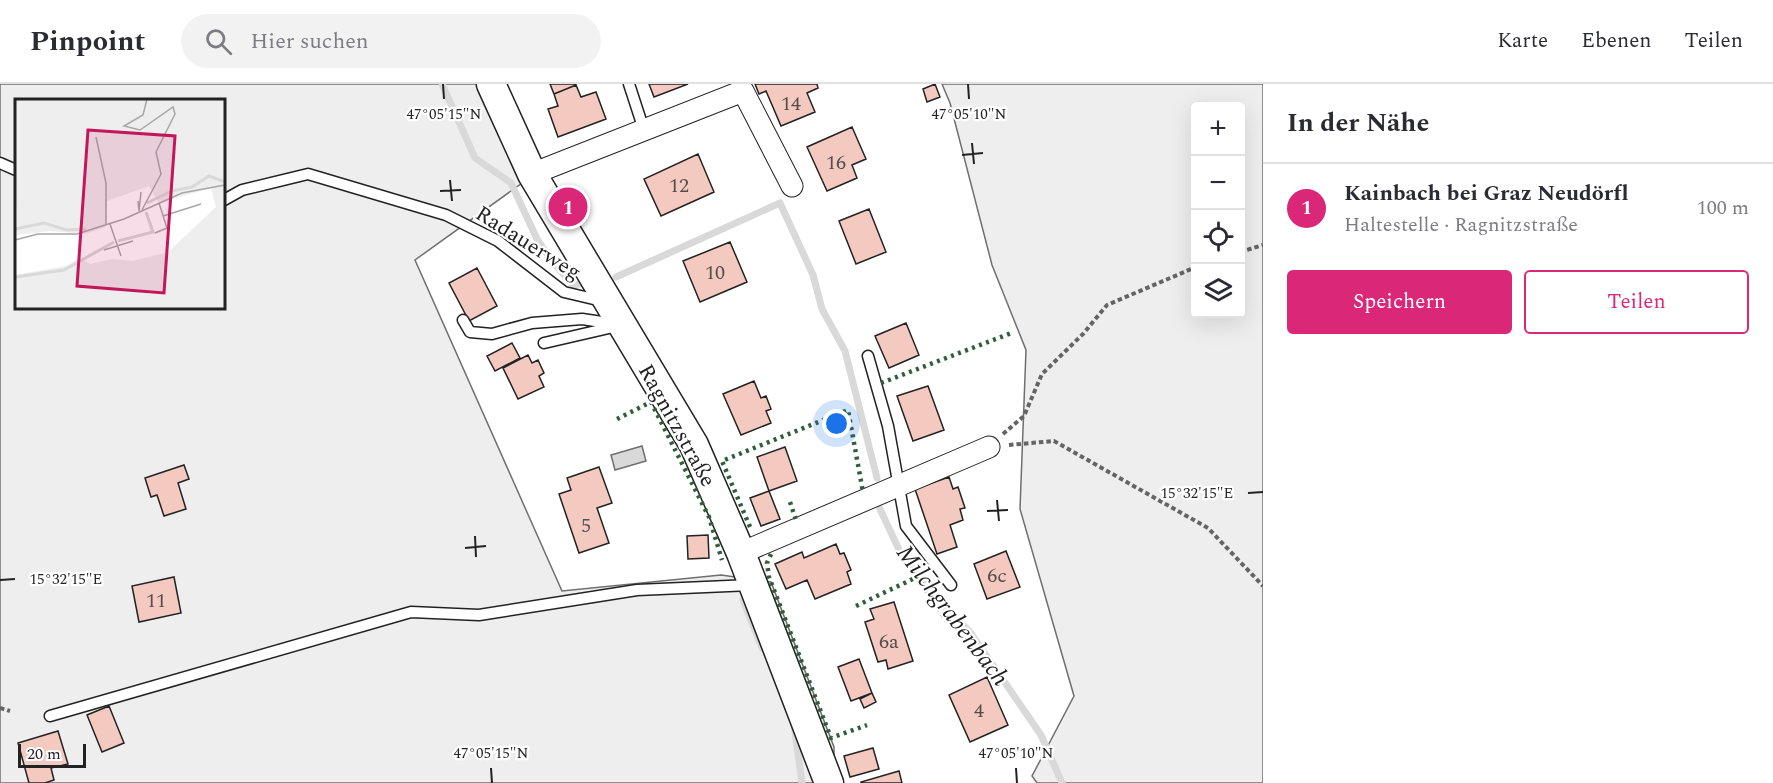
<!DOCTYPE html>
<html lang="de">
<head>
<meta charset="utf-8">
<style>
	body { margin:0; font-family:Spectral,serif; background:#f2f2f3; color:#2b2b33 }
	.controls { position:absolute; right:18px; top:18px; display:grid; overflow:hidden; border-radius:6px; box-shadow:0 6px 24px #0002 }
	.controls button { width:54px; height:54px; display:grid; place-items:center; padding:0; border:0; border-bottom:2px solid #e1e1e2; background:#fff; color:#2b2b33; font:30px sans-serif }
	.scale { position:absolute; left:18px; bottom:15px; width:68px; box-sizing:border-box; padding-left:6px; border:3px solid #222; border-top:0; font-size:16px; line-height:21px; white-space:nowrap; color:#222; -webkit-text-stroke:4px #fff; paint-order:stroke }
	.you { position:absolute; left:837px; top:340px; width:21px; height:21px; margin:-15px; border:4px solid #fff; border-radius:50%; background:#1a73e8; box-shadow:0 0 0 9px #1a73e833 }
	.badge { display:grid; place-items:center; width:39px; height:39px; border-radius:50%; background:#db2777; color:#fff; font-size:20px; font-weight:700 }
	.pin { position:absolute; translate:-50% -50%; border:3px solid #fff; box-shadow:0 2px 6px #0006 }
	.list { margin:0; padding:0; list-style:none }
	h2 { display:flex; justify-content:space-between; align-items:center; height:78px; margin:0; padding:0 24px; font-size:26px }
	h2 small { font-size:20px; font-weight:400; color:#7c7c81 }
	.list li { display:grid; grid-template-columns:39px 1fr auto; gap:18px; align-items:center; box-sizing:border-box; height:90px; padding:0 24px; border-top:2px solid #e1e1e2 }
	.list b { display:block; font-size:22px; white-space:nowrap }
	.list p { margin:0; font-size:20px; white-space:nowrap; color:#7c7c81 }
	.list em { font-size:20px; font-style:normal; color:#7c7c81 }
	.actions { display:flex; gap:12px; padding:18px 24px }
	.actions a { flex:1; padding:14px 0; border:2px solid #db2777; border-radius:6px; text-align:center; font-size:21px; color:#db2777 }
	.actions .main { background:#db2777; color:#fff }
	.icon { flex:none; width:33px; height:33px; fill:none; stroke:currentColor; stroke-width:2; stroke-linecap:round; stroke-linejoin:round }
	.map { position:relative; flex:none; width:1263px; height:699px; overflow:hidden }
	header { display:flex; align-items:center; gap:36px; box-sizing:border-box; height:84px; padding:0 30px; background:#fff; border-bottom:2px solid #e1e1e2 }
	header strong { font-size:28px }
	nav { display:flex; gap:33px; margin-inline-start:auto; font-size:21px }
	.search { width:420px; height:54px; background:#f2f2f3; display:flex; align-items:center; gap:15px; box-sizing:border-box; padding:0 21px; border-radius:33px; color:#7c7c81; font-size:22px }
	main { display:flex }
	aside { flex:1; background:#fff }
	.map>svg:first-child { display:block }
	.green { fill:#eee; stroke:#6f6f6f; stroke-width:1.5; fill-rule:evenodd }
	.water { fill:#d9d9d9; stroke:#6f6f6f; stroke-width:1.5 }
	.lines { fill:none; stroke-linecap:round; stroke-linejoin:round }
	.stream { stroke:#d9d9d9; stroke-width:7 }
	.building { fill:#f3c9c0; stroke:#222; stroke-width:1.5 }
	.service-casing { stroke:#222; stroke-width:13 }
	.minor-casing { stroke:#222; stroke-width:23 }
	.secondary-casing { stroke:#222; stroke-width:31 }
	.path { stroke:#646464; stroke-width:4; stroke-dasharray:4.5 3; stroke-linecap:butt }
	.service { stroke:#fff; stroke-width:10 }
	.minor { stroke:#fff; stroke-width:21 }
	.secondary { stroke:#fff; stroke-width:28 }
	.hedge { stroke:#2f5e38; stroke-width:4.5; stroke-dasharray:3 4.5; stroke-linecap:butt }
	.ticks { fill:none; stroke:#222; stroke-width:2 }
	.labels { text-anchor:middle; stroke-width:4.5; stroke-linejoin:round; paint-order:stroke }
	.number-label { font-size:20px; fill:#564c4a }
	.street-label { font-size:22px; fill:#222; stroke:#fff }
	.water-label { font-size:24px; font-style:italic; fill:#222; stroke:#fff }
	.inset-river { fill:none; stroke:#d9d9d9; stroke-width:3 }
	.inset-road { fill:none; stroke:#a7a7a7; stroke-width:1.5 }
	.view { fill:#c2185b; fill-opacity:0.15; stroke:#c2185b; stroke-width:3 }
	.inset-edge { fill:none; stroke:#222; stroke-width:3 }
	.ticks-label { font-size:15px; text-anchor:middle; fill:#222; stroke:#fff; stroke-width:4.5; stroke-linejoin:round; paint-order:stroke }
</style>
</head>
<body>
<header>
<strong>Pinpoint</strong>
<div class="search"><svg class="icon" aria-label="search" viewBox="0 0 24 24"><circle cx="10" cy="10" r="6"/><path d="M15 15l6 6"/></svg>Hier suchen</div>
<nav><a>Karte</a><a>Ebenen</a><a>Teilen</a></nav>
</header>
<main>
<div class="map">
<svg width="1263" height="699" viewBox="0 0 1263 699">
	<rect width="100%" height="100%" fill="#fff"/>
	<!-- green -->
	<path class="green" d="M0,0H502L543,84L415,176L562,507L721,491L771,498L834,663V699H0ZM16,16H224V224H16Z
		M942,0H1263V699H1037L1032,692L1074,612L1020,425L1026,266L992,181L950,19ZM1240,22V230H1196V22Z"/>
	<!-- water -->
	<path class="water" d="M642,362L646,377L615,386L611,371Z"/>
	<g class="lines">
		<!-- stream -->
		<path class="stream" d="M442,0L475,74L511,99L537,155L551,176L573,201L580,200
			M616,193L780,119L813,191L822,225L845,267L877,394
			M880,425L902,472L914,485L929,507L970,548L1041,651L1062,699
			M743,516L762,564
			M794,640L802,699"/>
	</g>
	<!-- building -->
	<path class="building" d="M550,0H576V1L554,10Z
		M649,0H688L654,13Z
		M755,0H817L818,4L807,9L815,28L781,42L766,7L759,10Z
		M935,0L940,13L927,18L923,5Z
		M576,1L581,13L596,8L606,35L558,53L548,25L558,22L554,10Z
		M852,43L866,75L852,81L857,94L827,107L807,63Z
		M698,70L714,108L661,132L644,95Z
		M869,125L886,168L856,180L839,137Z
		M730,158L747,198L700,218L683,177Z
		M477,184L497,222L469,237L449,199Z
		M906,239L919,271L889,284L875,252Z
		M512,259L520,274L495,287L487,272Z
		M528,271L532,279L538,276L544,289L539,292L544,303L518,315L503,284Z
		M754,297L761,314L766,312L771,325L766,327L771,339L741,351L723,310Z
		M928,302L944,346L913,357L897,312Z
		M785,363L797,397L769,407L757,373Z
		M184,381L189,395L178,399L186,425L164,432L157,411L151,413L145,394Z
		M599,383L612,419L597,424L609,459L579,469L559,410L571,406L567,394Z
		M949,393L953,405L958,403L965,424L960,425L963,436L950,441L957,463L937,470L915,405Z
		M769,407L780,435L761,442L750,414Z
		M708,451L709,474L688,475L687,452Z
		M836,460L840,470L844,469L851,486L847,488L851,500L815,515L807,496L786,505L775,480L802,468L804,474Z
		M1006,467L1020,503L987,515L974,480Z
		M174,493L181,529L139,538L132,502Z
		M894,518L913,577L888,585L886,576L878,578L865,538L874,535L870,525Z
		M859,575L872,609L851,617L838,583Z
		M987,593L1008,641L970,658L949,611Z
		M872,609L876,618L864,624L860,615Z
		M109,622L124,659L102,668L87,631Z
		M58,647L68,680L51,684L54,696L45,699H29L18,659Z
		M873,664L879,685L850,693L844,672Z
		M899,687L902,699H861V698Z"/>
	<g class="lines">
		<defs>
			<path id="service" d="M629,0L644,46
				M0,79L16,86
				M224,116L242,106L308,90L446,131L498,157L564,208L602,217
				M463,236L470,248L492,250L532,239L582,235L622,241L544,259
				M868,272L888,342L906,442L951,501
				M50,632L411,528L479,531L637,506L751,501"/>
			<path id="minor" d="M532,90L743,7L792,102
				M741,469L989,363"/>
			<path id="secondary" d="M491,0L532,90L694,361L741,469L829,699"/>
		</defs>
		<!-- service casing -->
		<use href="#service" class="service-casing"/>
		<!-- minor casing -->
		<use href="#minor" class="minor-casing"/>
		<!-- secondary casing -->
		<use href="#secondary" class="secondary-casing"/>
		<!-- path -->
		<path class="path" d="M1240,168L1263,161
			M1003,350L1024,332L1042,290L1083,250L1107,221L1196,183
			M1009,361L1054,357L1208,444L1263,502
			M0,624L10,627"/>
		<!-- service -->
		<use href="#service" class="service"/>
		<!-- minor -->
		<use href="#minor" class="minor"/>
		<!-- secondary -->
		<use href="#secondary" class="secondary"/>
		<!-- hedge -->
		<path class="hedge" d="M881,299L1014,248
			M617,335L651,318L709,433L722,476
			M790,418L796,436L799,434
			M750,443L722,377L848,326L863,408
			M771,470L767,479L769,493L831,654L867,641
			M856,522L917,493L947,537"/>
	</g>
	<!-- ticks -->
	<path class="ticks" d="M443,0L444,15M968,0L969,15M972,59L974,80M962,71L983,69M450,96L452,117M440,107L461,106M1248,409L1263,408M997,416L999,437M987,427L1008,426M475,452L476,473M465,464L486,462M0,496L15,495M491,684L492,699M1016,684L1017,699"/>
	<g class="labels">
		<!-- number labels -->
		<g class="number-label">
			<text x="791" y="26">14</text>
			<text x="836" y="85">16</text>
			<text x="679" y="108">12</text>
			<text x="715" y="195">10</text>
			<text x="586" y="448">5</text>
			<text x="997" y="498">6c</text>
			<text x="156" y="523">11</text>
			<text x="889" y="564">6a</text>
			<text x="979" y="633">4</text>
		</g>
		<!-- street labels -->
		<g class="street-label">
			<text transform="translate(529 158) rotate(32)" y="8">Radauerweg</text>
			<text transform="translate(678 341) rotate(61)" y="8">Ragnitzstraße</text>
		</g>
		<!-- water labels -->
		<g class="water-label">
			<text transform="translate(953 531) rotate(53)" y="8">Milchgrabenbach</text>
		</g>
	</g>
	<!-- overview -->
	<g transform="translate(15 15)">
		<rect width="210" height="210" fill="#fff"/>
		<path d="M0,0H210V210H0V176L51,167L65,159L75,165L98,160L118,162L153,153L201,108L196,89L144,104L134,87L92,102L91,128L70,135L36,132L2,136Z" fill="#eee"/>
		<path class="inset-river" d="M132,104L157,92L177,88L194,77L210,83M0,130L29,124L52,131L71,130M103,142L138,133L131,113M0,178L49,171L99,143"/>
		<path class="inset-road" d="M81,38L91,84V125M123,102L124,112L126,93M127,111L146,75L141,53L160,15L158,8L125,31L109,27L128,16L132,0M148,117L186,105M95,125L106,157M140,134L152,129L144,104M0,141L23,135H62L109,120L167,94L210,86M89,151L118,142"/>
		<path class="view" d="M73,31L160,37L149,194L62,187Z"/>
		<rect width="210" height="210" class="inset-edge"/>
	</g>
	<g class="ticks-label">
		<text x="444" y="35">47°05'15"N</text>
		<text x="969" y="35">47°05'10"N</text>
		<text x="1197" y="414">15°32'15"E</text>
		<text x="66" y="500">15°32'15"E</text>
		<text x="491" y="674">47°05'15"N</text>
		<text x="1016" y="674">47°05'10"N</text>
	</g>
</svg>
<div class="controls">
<button>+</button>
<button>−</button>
<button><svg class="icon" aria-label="locate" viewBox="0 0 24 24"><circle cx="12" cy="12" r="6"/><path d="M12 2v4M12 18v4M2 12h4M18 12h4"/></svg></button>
<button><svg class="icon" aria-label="layers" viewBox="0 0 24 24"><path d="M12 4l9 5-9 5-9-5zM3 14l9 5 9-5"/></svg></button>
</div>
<div class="scale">20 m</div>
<div class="you"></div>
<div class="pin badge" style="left:568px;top:123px">1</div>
</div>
<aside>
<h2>In der Nähe<small></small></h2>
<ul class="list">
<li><span class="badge">1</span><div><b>Kainbach bei Graz Neudörfl</b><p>Haltestelle · Ragnitzstraße</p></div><em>100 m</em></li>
</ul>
<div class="actions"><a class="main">Speichern</a><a>Teilen</a></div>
</aside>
</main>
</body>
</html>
